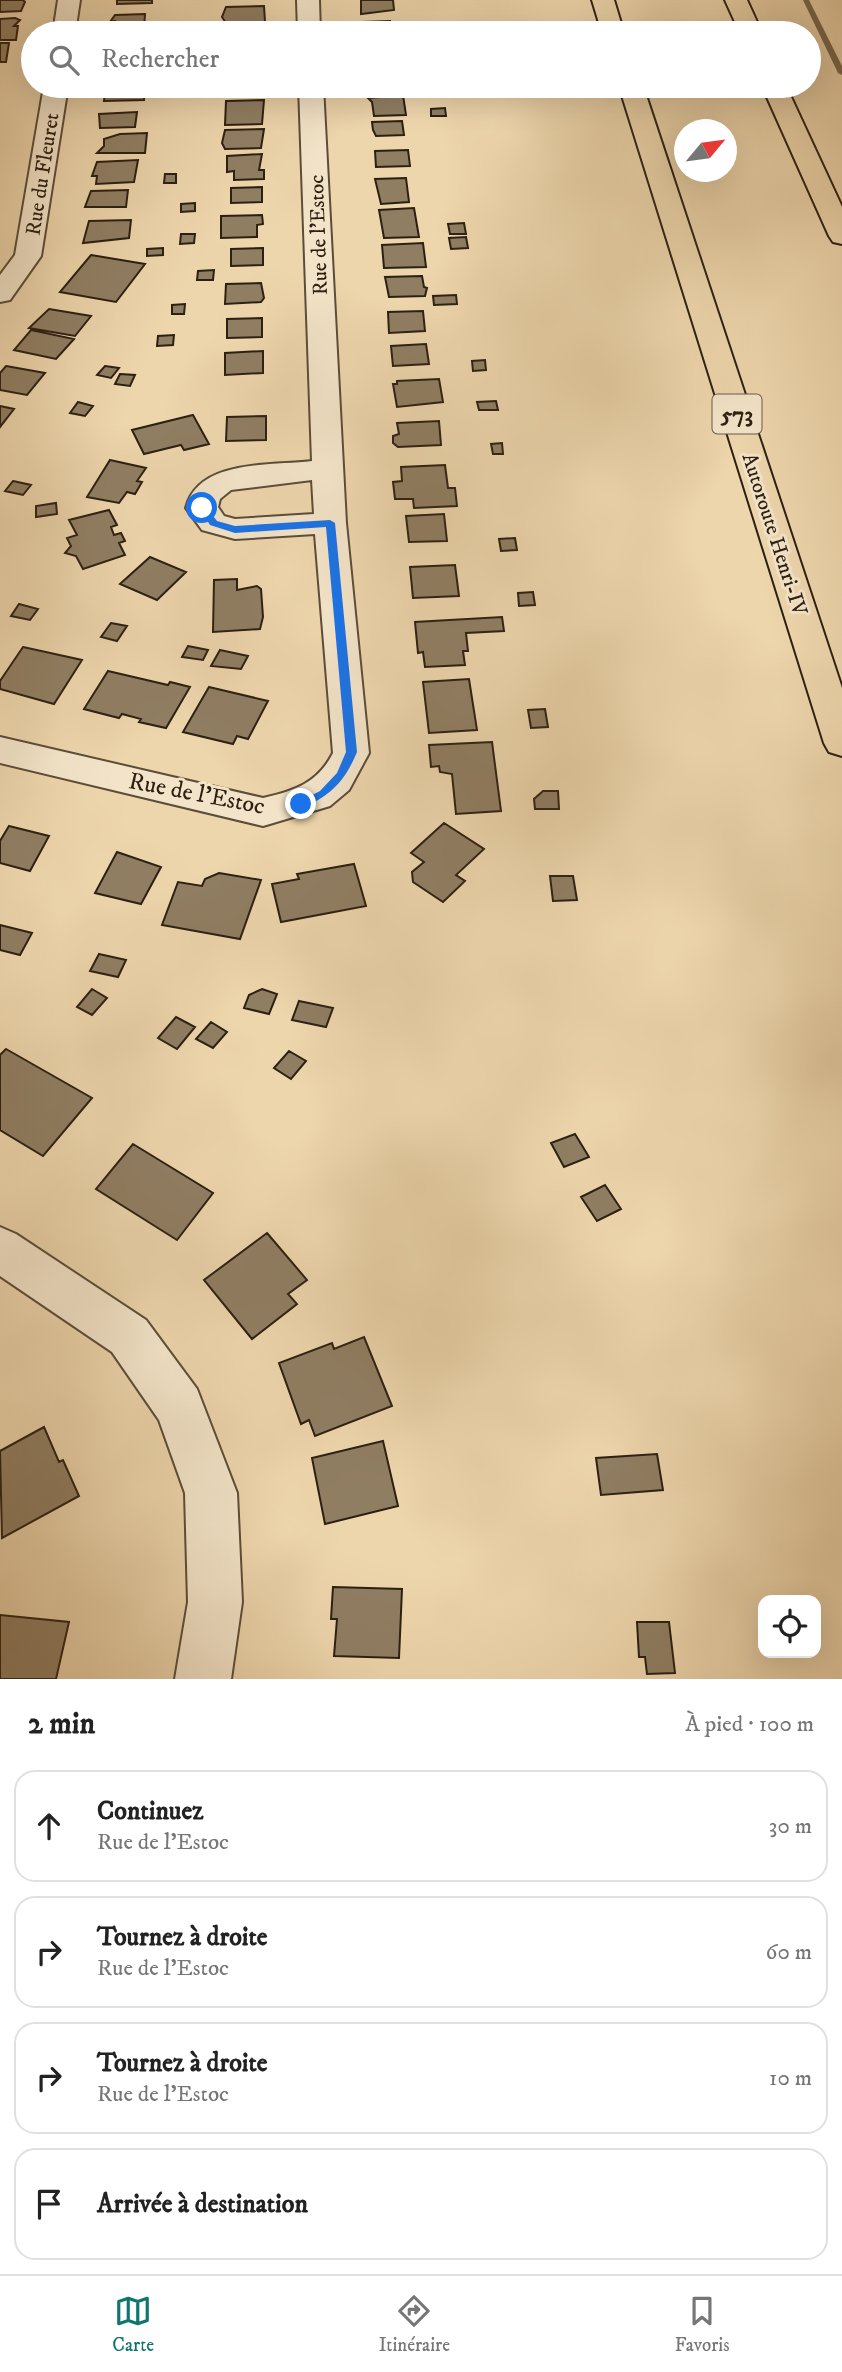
<!DOCTYPE html>
<html lang="fr">
<head>
<meta charset="utf-8">
<style>
	body { margin:0; font-family:"IM FELL DW Pica",serif; background:#f6f6f6; color:#222 }
	.controls { position:absolute; right:21px; bottom:21px; display:grid; overflow:hidden; border-radius:14px; box-shadow:0 7px 28px #0002 }
	.controls button { width:63px; height:63px; display:grid; place-items:center; padding:0; border:0; border-bottom:2px solid #e0e0e0; background:#fff; color:#222; font:35px sans-serif }
	.compass { position:absolute; left:674px; top:119px; width:63px; height:63px; border-radius:50%; background:#fff; box-shadow:0 7px 28px #0002; rotate:61deg }
	.stop { position:absolute; width:21px; height:21px; margin:-16px; border:5px solid #1a73e8; border-radius:50%; background:#fff }
	.stop.end { background:#1a73e8; border-color:#fff; box-shadow:0 2px 7px #0008 }
	.list { margin:0; padding:0; list-style:none }
	h2 { display:flex; justify-content:space-between; align-items:center; height:91px; margin:0; padding:0 28px; font-size:30px }
	h2 small { font-size:23px; font-weight:400; color:#767676 }
	.list li { display:grid; grid-template-columns:46px 1fr auto; gap:21px; align-items:center; box-sizing:border-box; height:112px; margin:0 14px 14px; padding:0 14px; border:2px solid #e0e0e0; border-radius:21px }
	.list b { display:block; font-size:26px; white-space:nowrap }
	.list p { margin:0; font-size:23px; white-space:nowrap; color:#767676 }
	.list em { font-size:23px; font-style:normal; color:#767676 }
	.icon { flex:none; width:38px; height:38px; fill:none; stroke:currentColor; stroke-width:2; stroke-linecap:round; stroke-linejoin:round }
	.map { position:relative; flex:none; width:842px; height:1679px; overflow:hidden }
	.search { position:absolute; background:#fff; box-shadow:0 7px 28px #0002; left:21px; right:21px; top:21px; height:77px; display:flex; align-items:center; gap:18px; box-sizing:border-box; padding:0 24px; border-radius:38px; color:#767676; font-size:26px }
	.sheet { height:595px; background:#fff }
	nav { display:flex; justify-content:space-around; align-items:center; box-sizing:border-box; height:98px; border-top:2px solid #e0e0e0; background:#fff; font-size:19px; color:#767676 }
	nav a { display:grid; justify-items:center; gap:4px }
	nav .on { color:#0f766e }
	.map>svg:first-child { display:block }
	.lines { fill:none; stroke-linecap:round; stroke-linejoin:round }
	.stream { fill:#786750; fill-rule:evenodd }
	.building { fill:#907e63; stroke:#2c2013; stroke-width:2 }
	.minor-casing { stroke:#5c4d39; stroke-width:4 }
	.highway-casing { stroke:#2c2013; stroke-width:4 }
	.minor { fill:#f3e4c9; fill-rule:evenodd }
	.highway { fill:#edd5ac; fill-rule:evenodd }
	.route { fill:#1a73e8 }
	.labels { text-anchor:middle; stroke-width:6; stroke-linejoin:round; paint-order:stroke }
	.far-street-label { font-size:21px; fill:#2c2013; stroke:#f3e4c9 }
	.shield { fill:#f3e4c9; stroke:#685b4a; stroke-width:2 }
	.shield-label { font-size:23px; font-weight:bold; fill:#2c2013 }
	.street-label { font-size:24px; fill:#2c2013; stroke:#f3e4c9 }
</style>
</head>
<body>
<div class="map">
<svg width="842" height="1679" viewBox="0 0 842 1679">
	<rect width="100%" height="100%" fill="#edd5ac"/>
	<filter id="stains"><feTurbulence type="fractalNoise" baseFrequency=".00286" numOctaves="4"/><feColorMatrix values="0 0 0 0 .2 0 0 0 0 .09 0 0 0 0 .02 0 0 0 .5 -.17"/></filter>
	<radialGradient id="worn" r=".72"><stop offset=".6" stop-color="#630" stop-opacity="0"/><stop offset="1" stop-color="#630" stop-opacity=".3"/></radialGradient>
	<g class="lines">
		<!-- stream -->
		<path class="stream" d="M803,0H809L842,66V75L838,73Z"/>
	</g>
	<!-- building -->
	<path class="building" d="M0,0H23L25,2L21,11L0,12Z
		M117,0H152V3L117,4Z
		M361,0H393L394,10L361,14Z
		M264,6L265,22L226,23L222,17L226,7Z
		M145,14L144,28H114L115,21L110,22L115,15Z
		M15,18L20,20L14,26H18L16,40H0V19Z
		M390,21L391,33H365L362,28V22Z
		M0,43H9L6,62H0Z
		M110,86H145L144,100L104,101L105,92Z
		M233,86H261V90H233Z
		M403,95L406,115L374,116L372,102L368,98Z
		M264,100L262,124L225,125L226,101Z
		M445,108L446,116H431V109Z
		M137,112L135,127L100,128L99,114Z
		M402,121L404,135L376,136L373,130L372,122Z
		M264,129L261,148L225,149L222,143L225,130Z
		M147,133L145,153H97L104,146V139L120,134Z
		M408,150L410,166L376,167L375,151Z
		M262,154L259,170H264V179L234,180V171L227,172V156Z
		M138,160L134,182L96,184L97,176H92L97,162Z
		M165,174H176V183H164Z
		M406,178L409,202L381,204L375,179Z
		M262,187V202L231,203V188Z
		M128,190L126,207H85L91,191Z
		M195,203V211L181,212V204Z
		M414,208L419,237L384,238L379,210Z
		M262,215L263,224L257,225V237L221,238V216Z
		M131,220L129,238L83,243L89,221Z
		M464,223L466,234H450L448,224Z
		M181,234H195L194,243L180,244Z
		M466,237L468,248L451,249L449,238Z
		M423,243L426,267L384,268L382,245Z
		M163,248V255L147,256V249Z
		M263,248V265L231,266V249Z
		M91,255L145,264L116,302L60,292Z
		M214,270L213,280H197L198,271Z
		M422,276L424,287L427,288L425,296L389,297L385,277Z
		M261,283L264,298L261,302L225,304L226,284Z
		M456,295L457,304L434,305L433,296Z
		M185,304L184,314H172V305Z
		M49,309L91,316L75,336L29,328Z
		M423,311L425,331L389,333L388,312Z
		M262,318V337L227,338V319Z
		M31,330L74,339L56,359L14,350Z
		M174,335L173,345L157,346L158,336Z
		M426,344L429,364L393,366L391,346Z
		M263,351V373L225,375V353Z
		M485,360L486,370L473,371L472,361Z
		M6,366L45,373L27,395L0,390V373Z
		M105,366L119,368L111,378L97,375Z
		M120,374L135,375L130,386L115,384Z
		M439,379L443,402L397,407L393,384H397V381Z
		M496,401L498,410H479L477,402Z
		M78,402L93,406L85,416L70,413Z
		M0,406L14,409L0,427Z
		M193,415L209,444L184,450L181,445L144,454L132,430Z
		M266,416V440L226,441L227,417Z
		M439,421L441,445L398,447L393,443V436L399,434L397,423Z
		M502,443L503,454H493L491,444Z
		M110,460L146,468L137,481L142,482L135,494L127,492L119,503L87,497Z
		M445,465L448,488H455L457,506L414,508L413,499H395L393,482L402,481L401,467Z
		M13,481L31,485L23,495L5,491Z
		M56,503L57,514L36,517V506Z
		M109,510L117,525L111,527L114,535L121,533L125,541L119,543L125,555L83,569L76,556L65,553L71,546L67,538L77,535L69,520Z
		M444,514L447,541L409,542L406,516Z
		M515,538L517,550L501,551L499,539Z
		M150,557L186,572L157,600L120,584Z
		M455,565L459,596L413,598L410,567Z
		M237,579V590L257,586L261,589L263,617L260,629L213,632L214,580Z
		M533,592L535,605L519,606L518,593Z
		M19,604L38,609L30,620L11,616Z
		M502,617L504,631L466,633L468,651H463L465,665L425,667L423,652L418,653L415,622Z
		M111,623L127,626L117,641L101,637Z
		M188,646L208,650L203,660L182,657Z
		M23,647L82,660L54,704L0,689V681Z
		M220,650L248,656L241,669L211,666Z
		M108,671L168,685L170,682L190,687L166,728L139,722L141,719L122,714L119,718L84,709Z
		M469,679L477,730L429,733L423,682Z
		M209,687L268,701L248,739L237,736L233,744L183,732Z
		M545,709L548,727L531,728L528,710Z
		M492,742L501,811L456,814L452,774L440,772L439,766L431,767L429,745Z
		M543,791H558L559,809H535L534,799Z
		M444,823L484,849L456,875L465,881L443,902L413,882L412,872L424,862L411,853Z
		M9,826L49,836L30,871L0,863V841Z
		M117,852L161,867L141,904L95,893Z
		M354,864L366,906L281,922L272,884L299,879L297,874Z
		M219,873L261,880L240,939L162,925L178,882L202,886L205,879Z
		M550,876H573L577,900L553,901Z
		M0,925L32,933L20,955L0,950Z
		M99,954L126,960L118,977L90,971Z
		M92,989L107,998L92,1015L77,1007Z
		M262,989L277,994L269,1014L244,1008L249,995Z
		M299,1001L333,1008L326,1027L292,1020Z
		M176,1017L195,1027L177,1049L158,1038Z
		M211,1022L227,1032L213,1048L196,1039Z
		M6,1049L92,1098L43,1156L0,1130V1055Z
		M289,1051L306,1061L291,1079L274,1068Z
		M575,1134L589,1157L564,1167L551,1143Z
		M133,1144L213,1193L177,1240L96,1189Z
		M605,1185L621,1209L597,1221L581,1197Z
		M267,1233L307,1280L288,1294L297,1304L252,1339L204,1280Z
		M364,1337L392,1406L315,1436L309,1420L301,1424L279,1363L332,1343L334,1349Z
		M44,1427L59,1462L63,1460L79,1496L2,1538L0,1451Z
		M383,1441L398,1506L325,1524L312,1458Z
		M657,1454L663,1490L601,1495L596,1458Z
		M333,1587L402,1589L399,1658L334,1656L337,1619H331Z
		M0,1615L69,1622L56,1679H0Z
		M637,1622H669L675,1673L647,1674L645,1657H639Z"/>
	<g class="lines">
		<defs>
			<path id="minor" d="M58,0H80L75,33H53Z
				M297,0H319L320,33H298Z
				M44,86H68L41,256L10,300L0,302V275L15,255Z
				M299,86H323L346,523L369,753L349,790L330,806L263,826L0,763V737L263,798C294,791 318,783 333,753L315,534L235,539L202,530L186,508C198,459 271,466 312,461ZM312,480L314,514L235,519L224,516L218,507L220,499L231,490Z
				M0,1227L16,1234L146,1320L197,1389L237,1493L242,1602L231,1679H175L188,1602L185,1493L159,1420L112,1352L0,1276Z"/>
			<path id="highway" d="M592,0H614L624,33H602Z
				M725,0H747L762,33H740Z
				M619,86H643L842,688V756L829,752L824,743Z
				M762,86H786L842,207V244L833,242L829,236Z"/>
		</defs>
		<!-- minor casing -->
		<use href="#minor" class="minor-casing"/>
		<!-- highway casing -->
		<use href="#highway" class="highway-casing"/>
		<!-- minor -->
		<use href="#minor" class="minor"/>
		<!-- highway -->
		<use href="#highway" class="highway"/>
	</g>
	<!-- route -->
	<path class="route" d="M198,506H205L217,521L235,526L330,520L335,523L357,752C345,781 332,794 305,807L295,804L320,791L337,773L346,752L326,527L235,533L210,525Z"/>
	<g class="labels">
		<!-- far-street labels -->
		<g class="far-street-label">
			<text transform="translate(42 174) rotate(-81)" y="7">Rue du Fleuret</text>
			<text transform="translate(318 235) rotate(-92)" y="7">Rue de l'Estoc</text>
			<text transform="translate(775 534) rotate(72)" y="7">Autoroute Henri-IV</text>
		</g>
		<!-- shield labels -->
		<rect class="shield" x="712.5" y="394.5" width="49" height="39" rx="5"/>
		<g class="shield-label">
			<text x="737" y="422">573</text>
		</g>
		<!-- street labels -->
		<g class="street-label">
			<text transform="translate(197 793) rotate(11)" y="8">Rue de l'Estoc</text>
		</g>
	</g>
	<rect width="100%" height="100%" filter="url(#stains)"/>
	<rect width="100%" height="100%" fill="url(#worn)"/>
</svg>
<div class="controls">
<button><svg class="icon" aria-label="locate" viewBox="0 0 24 24"><circle cx="12" cy="12" r="6"/><path d="M12 2v4M12 18v4M2 12h4M18 12h4"/></svg></button>
</div>
<svg class="compass" viewBox="-18 -18 36 36"><path d="M0-13l5 13h-10z" fill="#e53935"/><path d="M0 13l5-13h-10z" fill="#767676"/></svg>
<div class="stop" style="left:202px;top:508px"></div>
<div class="stop end" style="left:301px;top:804px"></div>
<div class="search"><svg class="icon" aria-label="search" viewBox="0 0 24 24"><circle cx="10" cy="10" r="6"/><path d="M15 15l6 6"/></svg>Rechercher</div>
</div>
<section class="sheet">
<h2>2 min<small>À pied · 100 m</small></h2>
<ul class="list">
<li><svg class="icon" aria-label="ahead" viewBox="0 0 24 24"><path d="M12 20V5M6 11l6-6 6 6"/></svg><div><b>Continuez</b><p>Rue de l'Estoc</p></div><em>30 m</em></li>
<li><svg class="icon" aria-label="right" viewBox="0 0 24 24"><path d="M7 20v-9h11M14 6l5 5-5 5"/></svg><div><b>Tournez à droite</b><p>Rue de l'Estoc</p></div><em>60 m</em></li>
<li><svg class="icon" aria-label="right" viewBox="0 0 24 24"><path d="M7 20v-9h11M14 6l5 5-5 5"/></svg><div><b>Tournez à droite</b><p>Rue de l'Estoc</p></div><em>10 m</em></li>
<li><svg class="icon" aria-label="arrive" viewBox="0 0 24 24"><path d="M6 21V4h12l-3 4 3 4H6"/></svg><div><b>Arrivée à destination</b></div></li>
</ul>
</section>
<nav>
<a class="on"><svg class="icon" aria-label="map" viewBox="0 0 24 24"><path d="M3 6l6-2 6 2 6-2v14l-6 2-6-2-6 2zM9 4v14M15 6v14"/></svg>Carte</a>
<a><svg class="icon" aria-label="directions" viewBox="0 0 24 24"><path d="M12 3l9 9-9 9-9-9zM9 14v-3h6M13 9l2 2-2 2"/></svg>Itinéraire</a>
<a><svg class="icon" aria-label="saved" viewBox="0 0 24 24"><path d="M7 4h10v16l-5-4-5 4z"/></svg>Favoris</a>
</nav>
</body>
</html>
